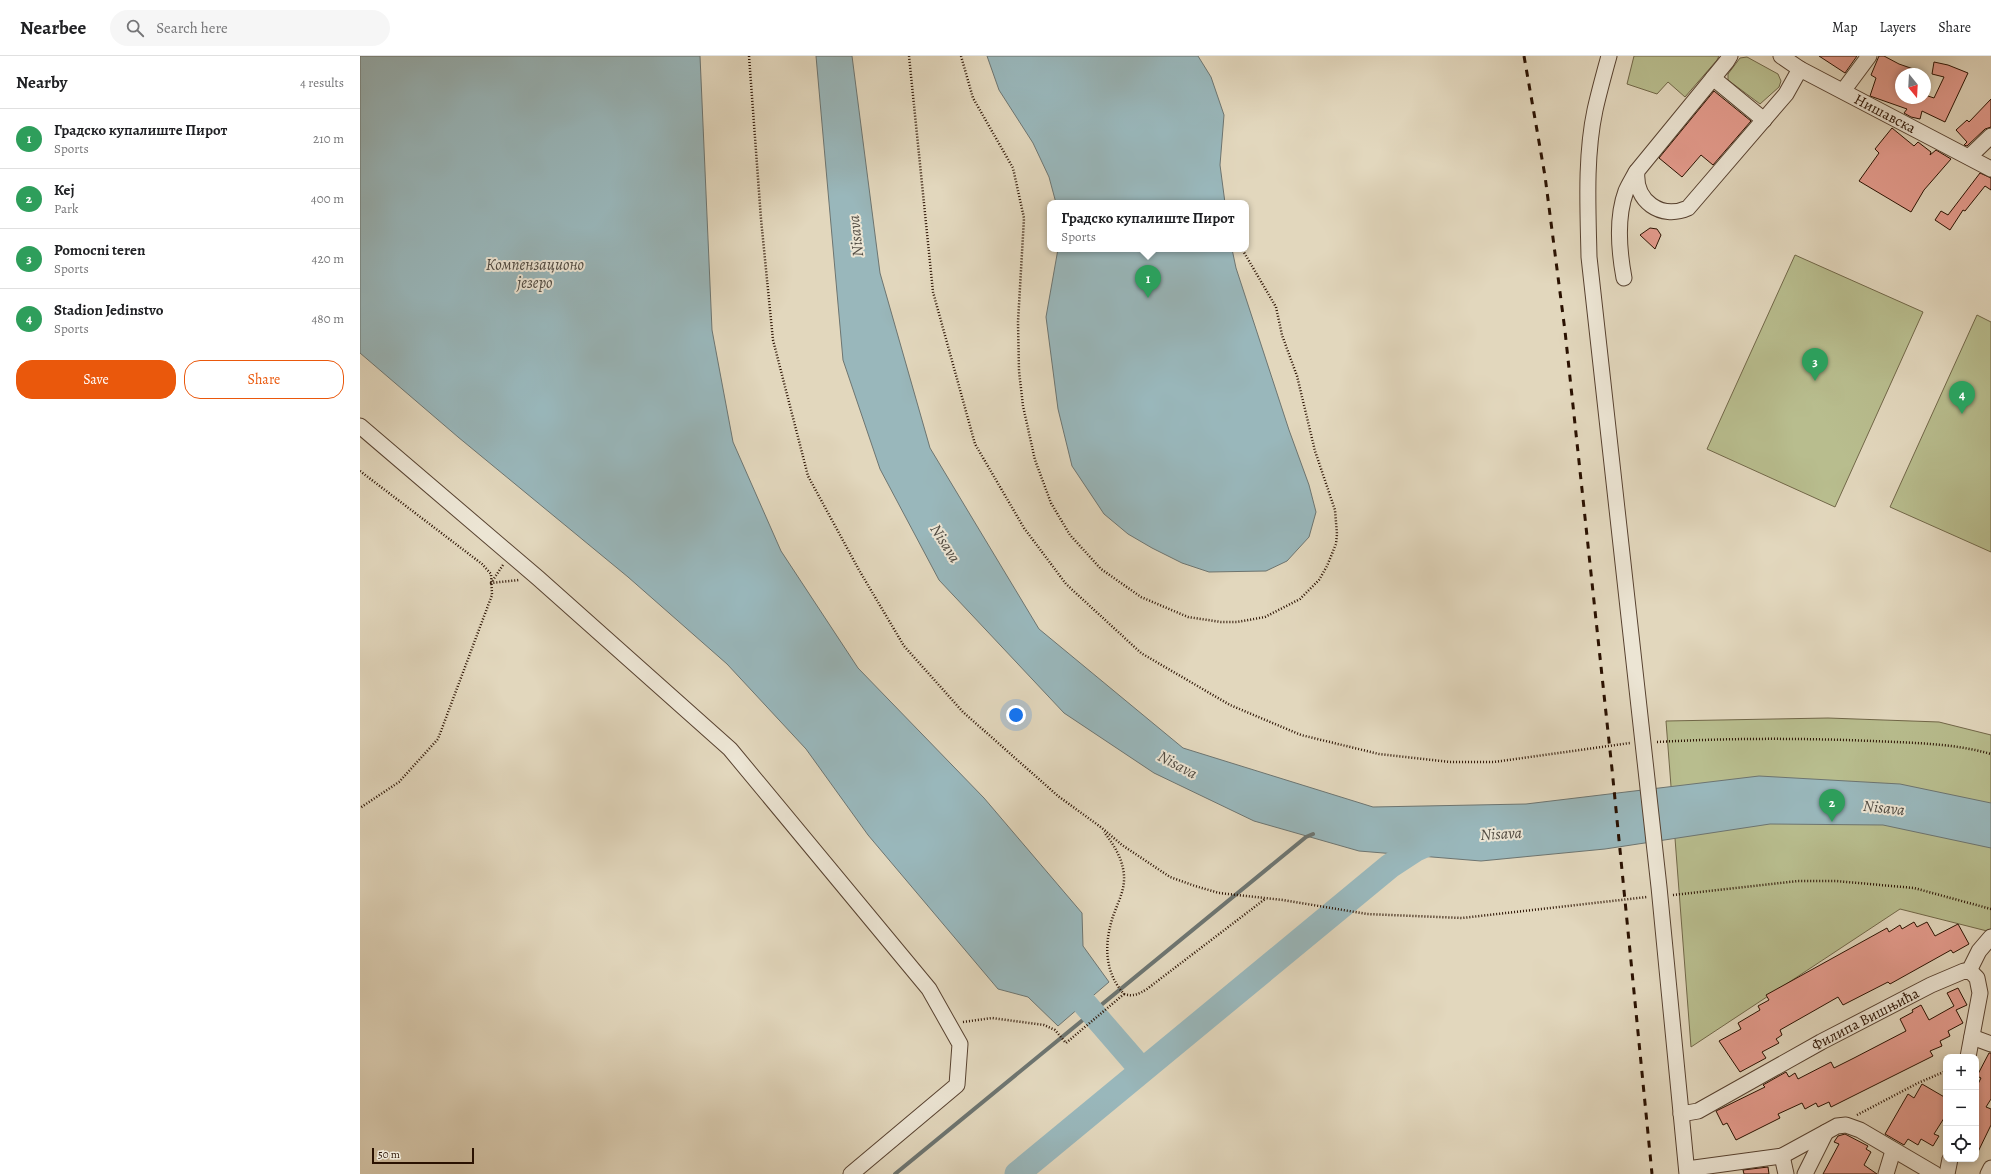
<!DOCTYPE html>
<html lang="en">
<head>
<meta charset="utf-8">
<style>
	body { margin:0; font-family:Alegreya,serif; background:#f6f6f6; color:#202124 }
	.controls { position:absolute; right:12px; bottom:12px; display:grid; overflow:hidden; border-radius:8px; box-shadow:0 2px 6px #0003 }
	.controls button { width:36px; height:36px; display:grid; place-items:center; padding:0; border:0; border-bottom:1px solid #e0e0e0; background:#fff; color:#202124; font:20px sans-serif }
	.compass { position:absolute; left:1535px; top:12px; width:36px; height:36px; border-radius:50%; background:#fff; box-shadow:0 2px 6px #0003; rotate:162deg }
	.scale { position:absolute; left:12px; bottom:10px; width:102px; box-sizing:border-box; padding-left:4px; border:2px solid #2a1101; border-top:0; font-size:11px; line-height:14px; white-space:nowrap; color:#2a1101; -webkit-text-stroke:3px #ece5d4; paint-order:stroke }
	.you { position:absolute; left:656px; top:659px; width:14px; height:14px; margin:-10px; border:3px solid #fff; border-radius:50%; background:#1a73e8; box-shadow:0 0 0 6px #1a73e833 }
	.badge { display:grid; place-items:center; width:26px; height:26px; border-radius:50%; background:#ea580c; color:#fff; font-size:13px; font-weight:700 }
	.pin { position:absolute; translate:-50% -33px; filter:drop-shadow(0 1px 2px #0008) }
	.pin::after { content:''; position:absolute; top:21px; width:14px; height:12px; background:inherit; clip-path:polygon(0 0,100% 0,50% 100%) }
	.popup { position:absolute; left:687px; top:144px; width:202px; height:52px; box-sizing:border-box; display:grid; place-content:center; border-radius:8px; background:#fff; filter:drop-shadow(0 1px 3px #0005); font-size:13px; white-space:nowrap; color:#757577 }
	.popup b { font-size:15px; color:#202124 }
	.popup::after { content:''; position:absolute; left:50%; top:100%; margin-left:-8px; border:8px solid transparent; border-top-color:#fff }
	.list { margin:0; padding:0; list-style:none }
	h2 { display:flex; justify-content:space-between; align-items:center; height:52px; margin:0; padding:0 16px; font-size:17px }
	h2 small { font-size:13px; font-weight:400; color:#757577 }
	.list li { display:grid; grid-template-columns:26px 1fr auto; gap:12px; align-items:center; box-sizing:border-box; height:60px; padding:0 16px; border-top:1px solid #e0e0e0 }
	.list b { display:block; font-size:15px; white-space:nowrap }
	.list p { margin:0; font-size:13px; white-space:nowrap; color:#757577 }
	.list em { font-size:13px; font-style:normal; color:#757577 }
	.actions { display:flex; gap:8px; padding:12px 16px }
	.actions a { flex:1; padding:9px 0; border:1px solid #ea580c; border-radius:16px; text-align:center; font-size:14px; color:#ea580c }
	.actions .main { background:#ea580c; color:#fff }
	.icon { flex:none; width:22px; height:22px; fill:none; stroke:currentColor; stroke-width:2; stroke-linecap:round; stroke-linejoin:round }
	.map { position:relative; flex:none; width:1631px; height:1118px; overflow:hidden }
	header { display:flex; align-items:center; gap:24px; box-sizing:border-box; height:56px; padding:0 20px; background:#fff; border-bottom:1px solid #e0e0e0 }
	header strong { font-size:19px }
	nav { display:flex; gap:22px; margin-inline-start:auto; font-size:14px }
	.search { width:280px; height:36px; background:#f6f6f6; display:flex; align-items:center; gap:10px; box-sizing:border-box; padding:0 14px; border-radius:22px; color:#757577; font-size:15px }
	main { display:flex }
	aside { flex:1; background:#fff }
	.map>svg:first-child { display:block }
	.green { fill:#b8bd8e; stroke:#716748 }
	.water { fill:#99b7bb; stroke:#6d7571 }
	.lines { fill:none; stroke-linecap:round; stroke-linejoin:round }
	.stream { stroke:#6d7571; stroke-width:4 }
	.river { stroke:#99b7bb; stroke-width:25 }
	.building { fill:#e49b8d; stroke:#2a1101 }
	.minor-casing { stroke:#584230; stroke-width:17 }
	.path { stroke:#2a1101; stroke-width:2.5; stroke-dasharray:1 2; stroke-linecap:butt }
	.minor { stroke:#ece5d4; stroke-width:15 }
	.rail { stroke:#2a1101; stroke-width:3; stroke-dasharray:7 7; stroke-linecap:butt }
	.labels { text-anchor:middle; stroke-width:4; stroke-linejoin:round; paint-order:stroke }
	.street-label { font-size:15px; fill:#2a1101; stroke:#ece5d4 }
	.water-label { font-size:16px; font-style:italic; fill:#514b42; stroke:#ece5d4 }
</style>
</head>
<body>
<header>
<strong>Nearbee</strong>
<div class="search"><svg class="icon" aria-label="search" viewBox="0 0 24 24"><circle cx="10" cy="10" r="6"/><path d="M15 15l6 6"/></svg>Search here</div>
<nav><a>Map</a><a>Layers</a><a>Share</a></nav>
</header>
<main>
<aside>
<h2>Nearby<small>4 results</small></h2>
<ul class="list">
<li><span class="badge" style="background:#2e9e5b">1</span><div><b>Градско купалиште Пирот</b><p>Sports</p></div><em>210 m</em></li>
<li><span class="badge" style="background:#2e9e5b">2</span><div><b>Кеј</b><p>Park</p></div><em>400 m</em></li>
<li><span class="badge" style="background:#2e9e5b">3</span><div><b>Pomocni teren</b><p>Sports</p></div><em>420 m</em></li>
<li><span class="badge" style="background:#2e9e5b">4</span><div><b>Stadion Jedinstvo</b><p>Sports</p></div><em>480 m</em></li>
</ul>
<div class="actions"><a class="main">Save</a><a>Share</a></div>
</aside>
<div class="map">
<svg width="1631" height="1118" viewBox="0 0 1631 1118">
	<rect width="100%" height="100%" fill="#e2d7bd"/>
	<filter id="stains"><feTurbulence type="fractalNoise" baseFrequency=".005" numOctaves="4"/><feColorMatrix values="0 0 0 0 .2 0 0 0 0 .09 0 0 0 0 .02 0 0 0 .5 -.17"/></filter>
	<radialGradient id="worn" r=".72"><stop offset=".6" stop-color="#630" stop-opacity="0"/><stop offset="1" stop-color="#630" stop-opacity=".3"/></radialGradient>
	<!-- green -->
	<path class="green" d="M1274,0H1359L1357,4L1325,41L1308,26L1297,38L1267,28Z
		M1387,1L1418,18L1421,25L1419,31L1400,48L1368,24V18L1380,2Z
		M1435,199L1563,256L1475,451L1347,393Z
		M1617,259L1631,266V496L1530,451Z
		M1468,662L1579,666L1631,679V876L1540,853L1331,991L1306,665Z"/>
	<!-- water -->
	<path class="water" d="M0,0H340L352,274L373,386L421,495L498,612L624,742L722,857L723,890L749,926L698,970L668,941L638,933L508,779L446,693L367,608L268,521L98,381L0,297Z
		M456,0H492L520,217L570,392L679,573L823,692L1013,751L1166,748L1399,720L1540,728L1631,747V792L1523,769L1410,768L1245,793L1121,805L999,795L894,765L794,717L704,657L579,524L520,413L483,304Z
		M627,0H838L851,21L864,59L860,109L865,147H696L689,121L673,87L639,34Z
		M698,193H872L876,212L929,374L949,429L956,456L949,481L927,505L906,515L849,516L822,507L792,492L768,478L744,458L712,410L698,353L686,261Z"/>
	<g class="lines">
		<!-- stream -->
		<path class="stream" d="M535,1118L946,781L953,778"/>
		<!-- river -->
		<path class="river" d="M724,947L782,1014
			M657,1118L1030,810L1056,793L1076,784"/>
	</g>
	<!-- building -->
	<path class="building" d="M1459,0H1497L1485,17Z
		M1519,0H1524L1539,8L1562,16V18H1541V42H1565V39L1574,42L1584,21L1572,18L1574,6L1588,9L1608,17L1585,66L1562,55L1560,63L1551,61L1544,57L1547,53L1510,40L1516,22L1511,19Z
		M1354,35L1391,65L1353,109L1341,99L1322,121L1299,102Z
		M1631,43V71L1625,73L1607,90L1604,89L1607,86L1596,74L1607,64L1609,66Z
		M1532,72L1554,90L1558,86L1571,96L1570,99L1576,94L1591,103L1564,134L1551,156L1499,125L1519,97L1515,93Z
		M1620,117L1631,122V134L1625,130L1605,155L1603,154L1590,174L1575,164L1581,155L1588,159Z
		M1290,172L1297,173L1301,179L1295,193L1280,179Z
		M1554,866L1557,871L1567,866L1575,880L1598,868L1609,888L1593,897L1591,894L1530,928L1528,926L1483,949L1478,941L1457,953L1420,974L1422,979L1416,983L1419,987L1402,996L1406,1002L1380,1016L1359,985L1381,973L1378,967L1400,954L1398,950L1409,944L1406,939L1527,872L1529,876L1540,869L1542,873Z
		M1598,932L1607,949L1596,954L1603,967L1588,975L1590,980L1580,985L1582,990L1570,995L1573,1000L1471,1051L1469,1046L1458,1051L1456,1047L1445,1053L1442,1047L1418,1058L1420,1062L1376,1084L1367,1067L1363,1069L1356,1055L1405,1031L1403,1029L1426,1016L1429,1021L1435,1017L1438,1023L1471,1006L1474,1012L1494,1002L1546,975L1540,963L1553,956L1552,954L1561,949L1569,964L1594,950L1587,937Z
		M1629,997H1631V1043L1626,1051L1631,1053V1069L1616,1100V1032L1621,1022L1617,1020Z
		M1562,1028L1586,1042V1059L1574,1078L1579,1080L1573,1090L1561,1083L1558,1089L1548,1083L1544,1089L1525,1078L1548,1038L1554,1042Z
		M1485,1078L1508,1090L1506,1093L1511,1096L1504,1109L1517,1118H1463L1479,1088L1474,1086L1478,1080Z
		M1408,1111L1409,1118H1384L1383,1114Z"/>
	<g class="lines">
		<defs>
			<g id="minor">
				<path d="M1249,0C1244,18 1239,36 1235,54C1225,101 1228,153 1229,201L1299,831L1327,1118"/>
				<path d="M1370,0L1367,5L1277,115C1274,145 1301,164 1328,152L1426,38L1440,13"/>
				<path id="s1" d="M1421,0L1440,13L1631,113"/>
				<path d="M1353,22L1404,64"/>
				<path d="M1483,35L1509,0"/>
				<path d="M1609,101L1631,80"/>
				<path d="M1264,222C1259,195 1256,162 1266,135C1269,128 1273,122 1276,116"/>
				<path d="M0,370L178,522L370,693L569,933L600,988L597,1029L491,1118"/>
				<path d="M1609,915L1619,895L1631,881"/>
				<path d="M1612,981L1631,988"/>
				<path id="s2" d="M1321,1058L1338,1055L1461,986L1571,929L1604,915L1611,916L1617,922L1620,937L1608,1001"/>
				<path d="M1422,1100L1426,1118"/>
				<path d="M1327,1113L1422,1100L1477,1070L1486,1069L1500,1074L1575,1118"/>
				<path d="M1445,1118L1466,1076"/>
				<path d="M1526,1118L1533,1095"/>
				<path d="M1587,1118L1590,1103"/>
				<path d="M1628,1118L1631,1112"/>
			</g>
		</defs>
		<!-- minor casing -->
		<use href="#minor" class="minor-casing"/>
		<!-- path -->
		<path class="path" d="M389,0L401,163L413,284L448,420L499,514L544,590L603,656L698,740L742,772L762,789L810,821L835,830L859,837L923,844L1007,858L1102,862L1287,841
			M549,0L573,236L615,388L664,472L706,528L781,597L870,649L941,679L1019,698L1090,706H1134L1270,687
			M601,0L613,42L653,112L664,162L658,266L659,315L663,350L675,404L691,447L710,479L741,513L781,541L828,561L861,566H877L905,561L940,543L959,524L967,510L976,488L977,478L975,454L955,395L937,320L922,279L916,251L882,193
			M0,415L122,508L131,518L132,539L78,683L39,726L0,752
			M143,509L131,527L159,524
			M1297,686C1369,682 1441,682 1513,685C1553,687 1593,687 1631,698
			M1313,839L1438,825H1476L1554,832L1631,853
			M764,938C773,941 779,938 787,933L905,843
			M603,966L632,962L684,969L695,974L706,987L764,938C746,918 744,893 751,867C755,851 765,837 764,820C763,803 754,789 744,776
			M1497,1059L1558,1027L1586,1015"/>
		<!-- minor -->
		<use href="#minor" class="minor"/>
		<!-- rail -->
		<path class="rail" d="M1164,0L1185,120L1205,275L1252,713L1292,1118"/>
	</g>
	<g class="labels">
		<!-- street labels -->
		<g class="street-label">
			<text dy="5" stroke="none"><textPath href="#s1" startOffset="119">Нишавска</textPath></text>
			<text dy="5" stroke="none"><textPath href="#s2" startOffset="208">Филипа Вишњића</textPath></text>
		</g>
		<!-- water labels -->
		<g class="water-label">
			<text transform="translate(495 180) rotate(-96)" y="6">Nisava</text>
			<text x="175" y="214">Компензационо<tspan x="175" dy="18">језеро</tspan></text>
			<text transform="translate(586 487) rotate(58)" y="6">Nisava</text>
			<text transform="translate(818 708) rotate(28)" y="6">Nisava</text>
			<text transform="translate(1524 751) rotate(6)" y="6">Nisava</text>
			<text transform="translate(1141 777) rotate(-3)" y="6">Nisava</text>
		</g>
	</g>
	<rect width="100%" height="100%" filter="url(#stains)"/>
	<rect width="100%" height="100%" fill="url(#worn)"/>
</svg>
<div class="controls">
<button>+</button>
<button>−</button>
<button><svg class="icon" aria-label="locate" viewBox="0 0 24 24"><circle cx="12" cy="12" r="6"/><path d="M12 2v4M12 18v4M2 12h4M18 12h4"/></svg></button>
</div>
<svg class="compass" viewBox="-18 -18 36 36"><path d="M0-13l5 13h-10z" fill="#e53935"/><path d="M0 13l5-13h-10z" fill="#757577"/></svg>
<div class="scale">50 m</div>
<div class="you"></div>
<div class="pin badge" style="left:788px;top:242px;background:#2e9e5b">1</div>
<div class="popup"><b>Градско купалиште Пирот</b>Sports</div>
<div class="pin badge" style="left:1472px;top:766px;background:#2e9e5b">2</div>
<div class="pin badge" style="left:1455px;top:325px;background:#2e9e5b">3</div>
<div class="pin badge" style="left:1602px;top:358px;background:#2e9e5b">4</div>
</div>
</main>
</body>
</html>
